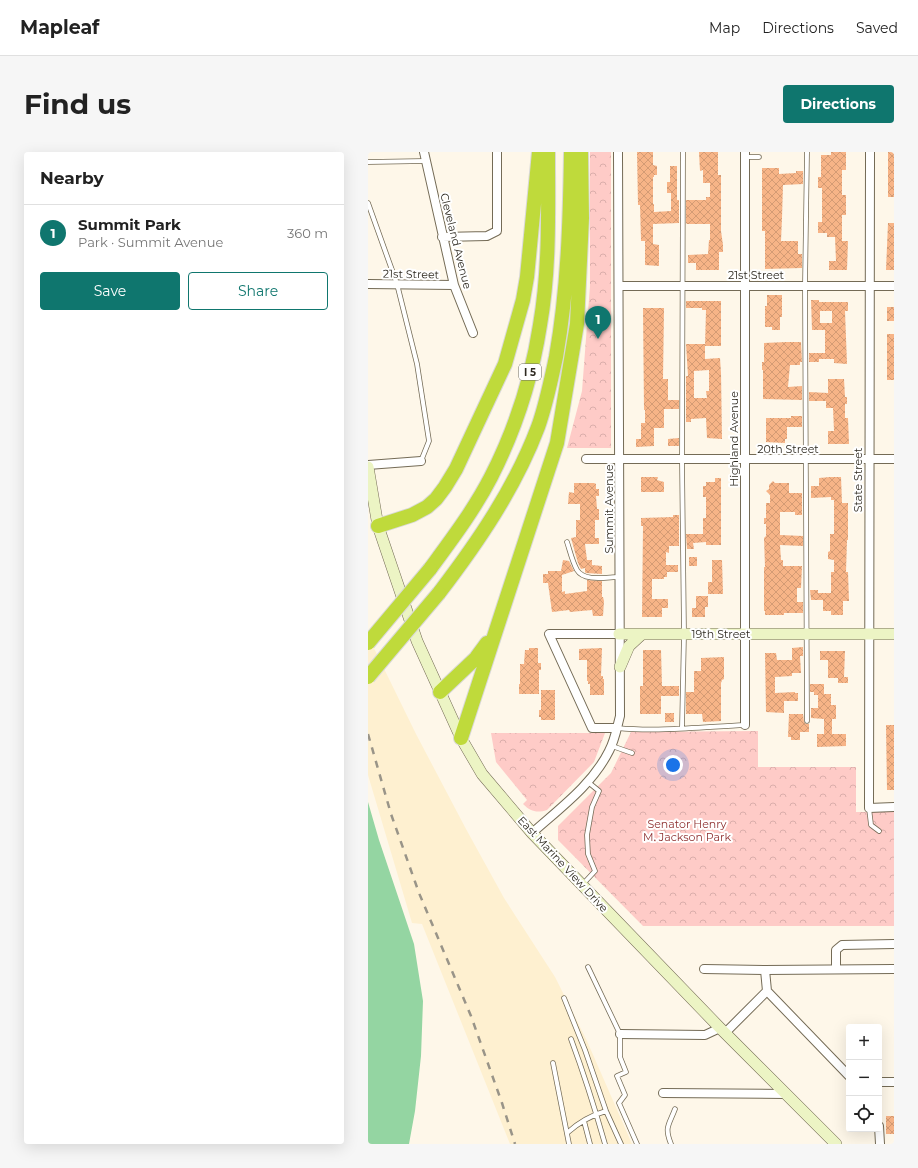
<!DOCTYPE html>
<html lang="en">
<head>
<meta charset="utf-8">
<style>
	body { margin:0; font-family:Montserrat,sans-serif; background:#f6f6f6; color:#222 }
	.controls { position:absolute; right:12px; bottom:12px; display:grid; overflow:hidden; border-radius:4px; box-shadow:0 4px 16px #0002 }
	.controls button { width:36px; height:36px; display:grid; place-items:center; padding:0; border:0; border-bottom:1px solid #e0e0e0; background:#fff; color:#222; font:20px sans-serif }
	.you { position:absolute; left:305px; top:613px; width:14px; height:14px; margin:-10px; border:3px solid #fff; border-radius:50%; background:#1a73e8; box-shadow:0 0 0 6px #1a73e833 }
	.badge { display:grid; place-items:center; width:26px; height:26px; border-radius:50%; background:#0f766e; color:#fff; font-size:13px; font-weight:700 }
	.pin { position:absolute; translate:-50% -33px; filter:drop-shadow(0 1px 2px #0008) }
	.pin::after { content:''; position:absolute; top:21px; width:14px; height:12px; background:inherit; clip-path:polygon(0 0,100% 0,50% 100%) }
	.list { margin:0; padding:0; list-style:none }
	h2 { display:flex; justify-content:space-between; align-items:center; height:52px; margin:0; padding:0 16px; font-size:17px }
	h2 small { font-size:13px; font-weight:400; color:#767676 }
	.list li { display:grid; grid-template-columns:26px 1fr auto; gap:12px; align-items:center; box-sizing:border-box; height:56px; padding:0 16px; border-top:1px solid #e0e0e0 }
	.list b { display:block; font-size:15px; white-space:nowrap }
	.list p { margin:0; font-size:13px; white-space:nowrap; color:#767676 }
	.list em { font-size:13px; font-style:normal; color:#767676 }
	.actions { display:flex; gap:8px; padding:12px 16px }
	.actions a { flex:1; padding:9px 0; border:1px solid #0f766e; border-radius:4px; text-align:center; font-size:14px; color:#0f766e }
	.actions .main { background:#0f766e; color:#fff }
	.icon { flex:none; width:22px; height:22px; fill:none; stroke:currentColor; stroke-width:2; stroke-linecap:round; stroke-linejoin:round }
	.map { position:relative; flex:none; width:526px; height:992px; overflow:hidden; border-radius:4px }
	header { display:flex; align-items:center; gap:24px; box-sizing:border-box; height:56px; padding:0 20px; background:#fff; border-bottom:1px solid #e0e0e0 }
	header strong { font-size:19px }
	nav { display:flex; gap:22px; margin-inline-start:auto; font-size:14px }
	.intro { display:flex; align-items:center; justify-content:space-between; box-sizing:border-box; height:96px; padding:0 24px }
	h1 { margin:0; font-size:28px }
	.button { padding:10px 18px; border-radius:4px; background:#0f766e; color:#fff; font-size:14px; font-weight:700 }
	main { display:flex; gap:24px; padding:0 24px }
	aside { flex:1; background:#fff; border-radius:4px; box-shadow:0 4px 16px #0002 }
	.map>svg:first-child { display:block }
	.built { fill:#fef0d0 }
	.park { fill:url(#park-crowns) }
	.water { fill:#94d5a2 }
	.building { fill:url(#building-cross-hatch); fill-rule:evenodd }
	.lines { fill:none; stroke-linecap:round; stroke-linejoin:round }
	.lane-casing { stroke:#746b56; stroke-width:5.5 }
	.street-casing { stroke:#746b56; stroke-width:10 }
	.secondary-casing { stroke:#746b56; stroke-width:12 }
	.highway-casing { stroke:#d9d9d7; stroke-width:16 }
	.lane { stroke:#fff; stroke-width:4 }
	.street { stroke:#fff; stroke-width:8 }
	.secondary { stroke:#ecf4c4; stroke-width:11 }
	.highway { stroke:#bfda3b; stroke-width:14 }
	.rail { stroke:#999488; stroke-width:2.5; stroke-dasharray:7 7; stroke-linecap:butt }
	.highway-bridge-casing { stroke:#d9d9d7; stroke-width:16; stroke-linecap:butt }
	.highway-bridge { stroke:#bfda3b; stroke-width:14 }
	.labels { text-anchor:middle; stroke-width:4; stroke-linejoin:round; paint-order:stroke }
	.shield { fill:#fff; stroke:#6d6a64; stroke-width:1 }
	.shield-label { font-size:10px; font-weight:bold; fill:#2e2a21 }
	.street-label { font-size:11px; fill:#2e2a21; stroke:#fff }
	.park-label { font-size:11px; fill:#8f3131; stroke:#fff }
</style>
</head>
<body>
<header>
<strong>Mapleaf</strong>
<nav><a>Map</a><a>Directions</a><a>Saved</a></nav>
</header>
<div class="intro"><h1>Find us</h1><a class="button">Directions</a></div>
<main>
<aside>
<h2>Nearby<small></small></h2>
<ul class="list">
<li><span class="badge">1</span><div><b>Summit Park</b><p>Park · Summit Avenue</p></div><em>360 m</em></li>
</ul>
<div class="actions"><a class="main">Save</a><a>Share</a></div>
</aside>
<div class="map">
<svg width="526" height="992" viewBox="0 0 526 992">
	<defs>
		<pattern id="park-crowns" width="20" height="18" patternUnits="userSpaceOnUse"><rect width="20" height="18" fill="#fecbc7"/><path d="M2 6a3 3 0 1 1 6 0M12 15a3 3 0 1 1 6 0" fill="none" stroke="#daaeab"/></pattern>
		<pattern id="building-cross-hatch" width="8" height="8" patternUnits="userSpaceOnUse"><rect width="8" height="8" fill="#f7b487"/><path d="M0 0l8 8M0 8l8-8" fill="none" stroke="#d49b74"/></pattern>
	</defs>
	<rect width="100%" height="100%" fill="#fef7e9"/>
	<!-- built -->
	<path class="built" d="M0,484L48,582L98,677L136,746L187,825L219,889L264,992H142L54,772L44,771L0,623Z"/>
	<!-- park -->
	<path class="park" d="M222,0H243V296H199L214,239L222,134Z
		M390,579V615H488V660H526V774H275L190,688V674L243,621L263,580Z
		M123,581H237L226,610L179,658C169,661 163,660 155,652L159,648L128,610Z"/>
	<!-- water -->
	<path class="water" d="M0,650L11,688L46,792L55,849L53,904L47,959L41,992H0Z"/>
	<!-- building -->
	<path class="building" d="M269,0H285V13L289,14V23H286V25H285V52H286V60L303,59V41H299V30H302V14H309V48H311V71L285,72V92L291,93V114L277,113V89H273L272,53H270Z
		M331,0H350V23H353V79L355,93V100H351V118H328V111H320V103L340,102L341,88H342V72H319L318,71V48H338V45H342V31H335V18L332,19Z
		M463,0H478V18H474V43H478V63H474V89H480L479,118H461V109H468L467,85H459V81H450V70H454V36H450V25H453V3H463Z
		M520,0H526V45H520Z
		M394,16H411V22L428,21V19H435V32L415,33L414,66L413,89H430V102H434V116L397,117V79H394Z
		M520,71H526V118H518Z
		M399,143H414V165H412V178H404V175H397V154H399Z
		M443,148H451V150H480V159H477L479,212L466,211V207H451V210H441V201H457V178H444ZM452,159H464V171H452Z
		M318,149H353V194H337L338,158H334V156H318Z
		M519,155H526V169H519Z
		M275,156H296L295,227H300V248H311V257H296V276H286V294L268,295V287H273V271H277V258H276Z
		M519,182H526V228H519Z
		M418,190H433L434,210H432V213H422L420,235L434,234V248L395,247V218H394V210H396V191Z
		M318,192H337V207L352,206L353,221L354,287L339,286L338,266L323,267V270H318V224H320ZM341,218V239H338L339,246H326V219Z
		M460,227H476L477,245H479V252H477V266H480L481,292H460V279H466L465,256H458V249H441V240L460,241Z
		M423,264H434V275H419V287H417V291L398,290V266H423Z
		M311,286V294H300V287Z
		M273,325H290L289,328L296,330V340H273Z
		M462,325H473L474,351H480V388H479L478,420H480L481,449H475V463H463V459H455V448H443L442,438H450V441H463V420H466V408L460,407V400L462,399V382H466V348H463V345L443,346V334H451V326Z
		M347,326H353V393H338V390L325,391L326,397H319L318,382H335V366H338V345H335V334H338V330H347Z
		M405,329L407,331H421V341H434V363H427V360H412V383L435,384V394L412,393L413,408H415V414H434L433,436H429V450H435V461H416V463H397V459H396V415H397L396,386L398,384V372H396V366H398V351H402V343L398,339L401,337V333Z
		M206,331H226L228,332V337H231V344H228L229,357H231V368H227V386H231V392H217L219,408H224V413L234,414V422L218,421L217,420V416L213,417L210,411L203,386L208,385V368H212V352H200L201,340L206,341Z
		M305,363H311V394H301V401L298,400V413H310V420H299V425H296V427H284V447H300V456H294V465H274L275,374H273V366L305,365Z
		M321,405H329V414H321Z
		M195,408L201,409L206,419L194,423V440L197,439V442L219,439V428L234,429V445H235L236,449L235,464H225L224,458L202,460L201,458L184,460L180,431H175V422H180V419H193Z
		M344,408H354L355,442H340V430H344Z
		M328,444H340V455H337V465H324V456H328Z
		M435,495V504H432L433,521H424V524L407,525V541L427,540V541H430V549H416V561L398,560L397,501H408L409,508H424V496Z
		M161,496H170V511H173V518H171V542H151V532H152V512H156L157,498H161Z
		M234,496L233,524H235V527H236V543H222V532H220V529H219V508H211V497Z
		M275,498H293L294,534H311V544H293V562H272V534H275Z
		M452,499H477L476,525H480V531H470V526H460V508H452Z
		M356,505V527L354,528L353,531V569L335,570L334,562H318V540H326V519H333V506Z
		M442,532H456V542H463V553H468V567H464V582H478V594L449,595V582H456V567L443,566V556H450V543H446V540H442Z
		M173,538H187V568H173V565H171V558H173Z
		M297,561H306V570H297Z
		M421,562H435L436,570L438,572H441V580H432V588H423V585H420Z
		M518,573H526V638H519Z
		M518,964H526V982H518Z"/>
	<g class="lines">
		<defs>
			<path id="lane" d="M439,0L437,134L439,569
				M377,5H391
				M0,10L57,9
				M0,51L29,132L49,212L61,289L53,309
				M199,390C202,399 204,409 209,418C216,430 239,425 251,425
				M249,576C291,580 335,575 377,573
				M314,576L316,482L314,308L315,0
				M244,594L264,601
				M501,656L503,673L511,679
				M215,732L227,719L220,702L219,683L224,655L231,639L220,630
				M220,815L252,882V905L258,920L249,924L257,943L251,951L269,992
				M196,846L217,898L238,959L253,992
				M203,887C216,922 227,957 237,992
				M185,911L201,992
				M216,969L222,992
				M199,981C210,971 224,963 238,959
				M303,992C296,975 301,973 307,957"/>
			<path id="street" d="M56,0L86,133L105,181
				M377,0V573
				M502,0L501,656L526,655
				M74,85L119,84L129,79V0
				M0,132L86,133
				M251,134H526
				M218,307H526
				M0,313L53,309
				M249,576H224L181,482H251
				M164,681C192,656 224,633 241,599C247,588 249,575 252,564L250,0
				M336,817L397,818
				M468,817V798L474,793L526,792
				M357,881L399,839
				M252,882L337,883L352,876
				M481,924L399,839L397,818L526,817
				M511,930H526
				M295,941L418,942
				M511,974L512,992"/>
			<path id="secondary" d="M0,315L10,374L49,489L93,586L114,622L164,681L352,876L468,992
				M251,482H526
				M252,515L261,494L274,482"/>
			<path id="highway" d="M10,374L44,363L59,355L68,347L77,335L88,317L137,212L155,148L159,125L171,0
				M62,417C84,387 106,358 123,325C147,278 164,225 172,173C182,116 180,57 180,0
				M71,441C110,390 147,336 170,275C178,253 183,228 188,205C200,137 202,69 203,0
				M72,540L108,506L119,491
				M93,586L189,291L209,172L214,66L213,0"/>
		</defs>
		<!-- lane casing -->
		<use href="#lane" class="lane-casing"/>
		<!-- street casing -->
		<use href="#street" class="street-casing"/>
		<!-- secondary casing -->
		<use href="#secondary" class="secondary-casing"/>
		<!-- highway casing -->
		<use href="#highway" class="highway-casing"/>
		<!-- lane -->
		<use href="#lane" class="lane"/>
		<!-- street -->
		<use href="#street" class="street"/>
		<!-- secondary -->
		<use href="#secondary" class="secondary"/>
		<!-- highway -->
		<use href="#highway" class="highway"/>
		<!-- rail -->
		<path class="rail" d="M0,582L23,662L51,741L103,864L134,951L147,992"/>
		<defs>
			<path id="highway-bridge" d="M0,491L62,417
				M0,525L71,441"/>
		</defs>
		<!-- highway-bridge casing -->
		<use href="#highway-bridge" class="highway-bridge-casing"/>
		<!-- highway-bridge -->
		<use href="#highway-bridge" class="highway-bridge"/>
	</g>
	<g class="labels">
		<!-- shield labels -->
		<rect class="shield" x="151" y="212" width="22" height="16" rx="3"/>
		<g class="shield-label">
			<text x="162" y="224">I 5</text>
		</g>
		<!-- street labels -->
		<g class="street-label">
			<text transform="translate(88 89) rotate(76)" y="4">Cleveland Avenue</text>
			<text transform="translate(43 122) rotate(1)" y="4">21st Street</text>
			<text x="388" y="127">21st Street</text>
			<text transform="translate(366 287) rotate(-90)" y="4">Highland Avenue</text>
			<text x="420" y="301">20th Street</text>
			<text transform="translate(490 328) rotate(-90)" y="4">State Street</text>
			<text transform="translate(241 357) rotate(-90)" y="4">Summit Avenue</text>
			<text x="353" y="486">19th Street</text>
			<text transform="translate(195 712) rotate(47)" y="4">East Marine View Drive</text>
		</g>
		<!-- park labels -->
		<g class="park-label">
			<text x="319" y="676">Senator Henry<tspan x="319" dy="13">M. Jackson Park</tspan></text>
		</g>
	</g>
</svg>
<div class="controls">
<button>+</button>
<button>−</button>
<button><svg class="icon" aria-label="locate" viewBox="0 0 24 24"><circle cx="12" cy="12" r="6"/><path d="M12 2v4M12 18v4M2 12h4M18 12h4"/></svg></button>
</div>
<div class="you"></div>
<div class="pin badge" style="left:230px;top:187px">1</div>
</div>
</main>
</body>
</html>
